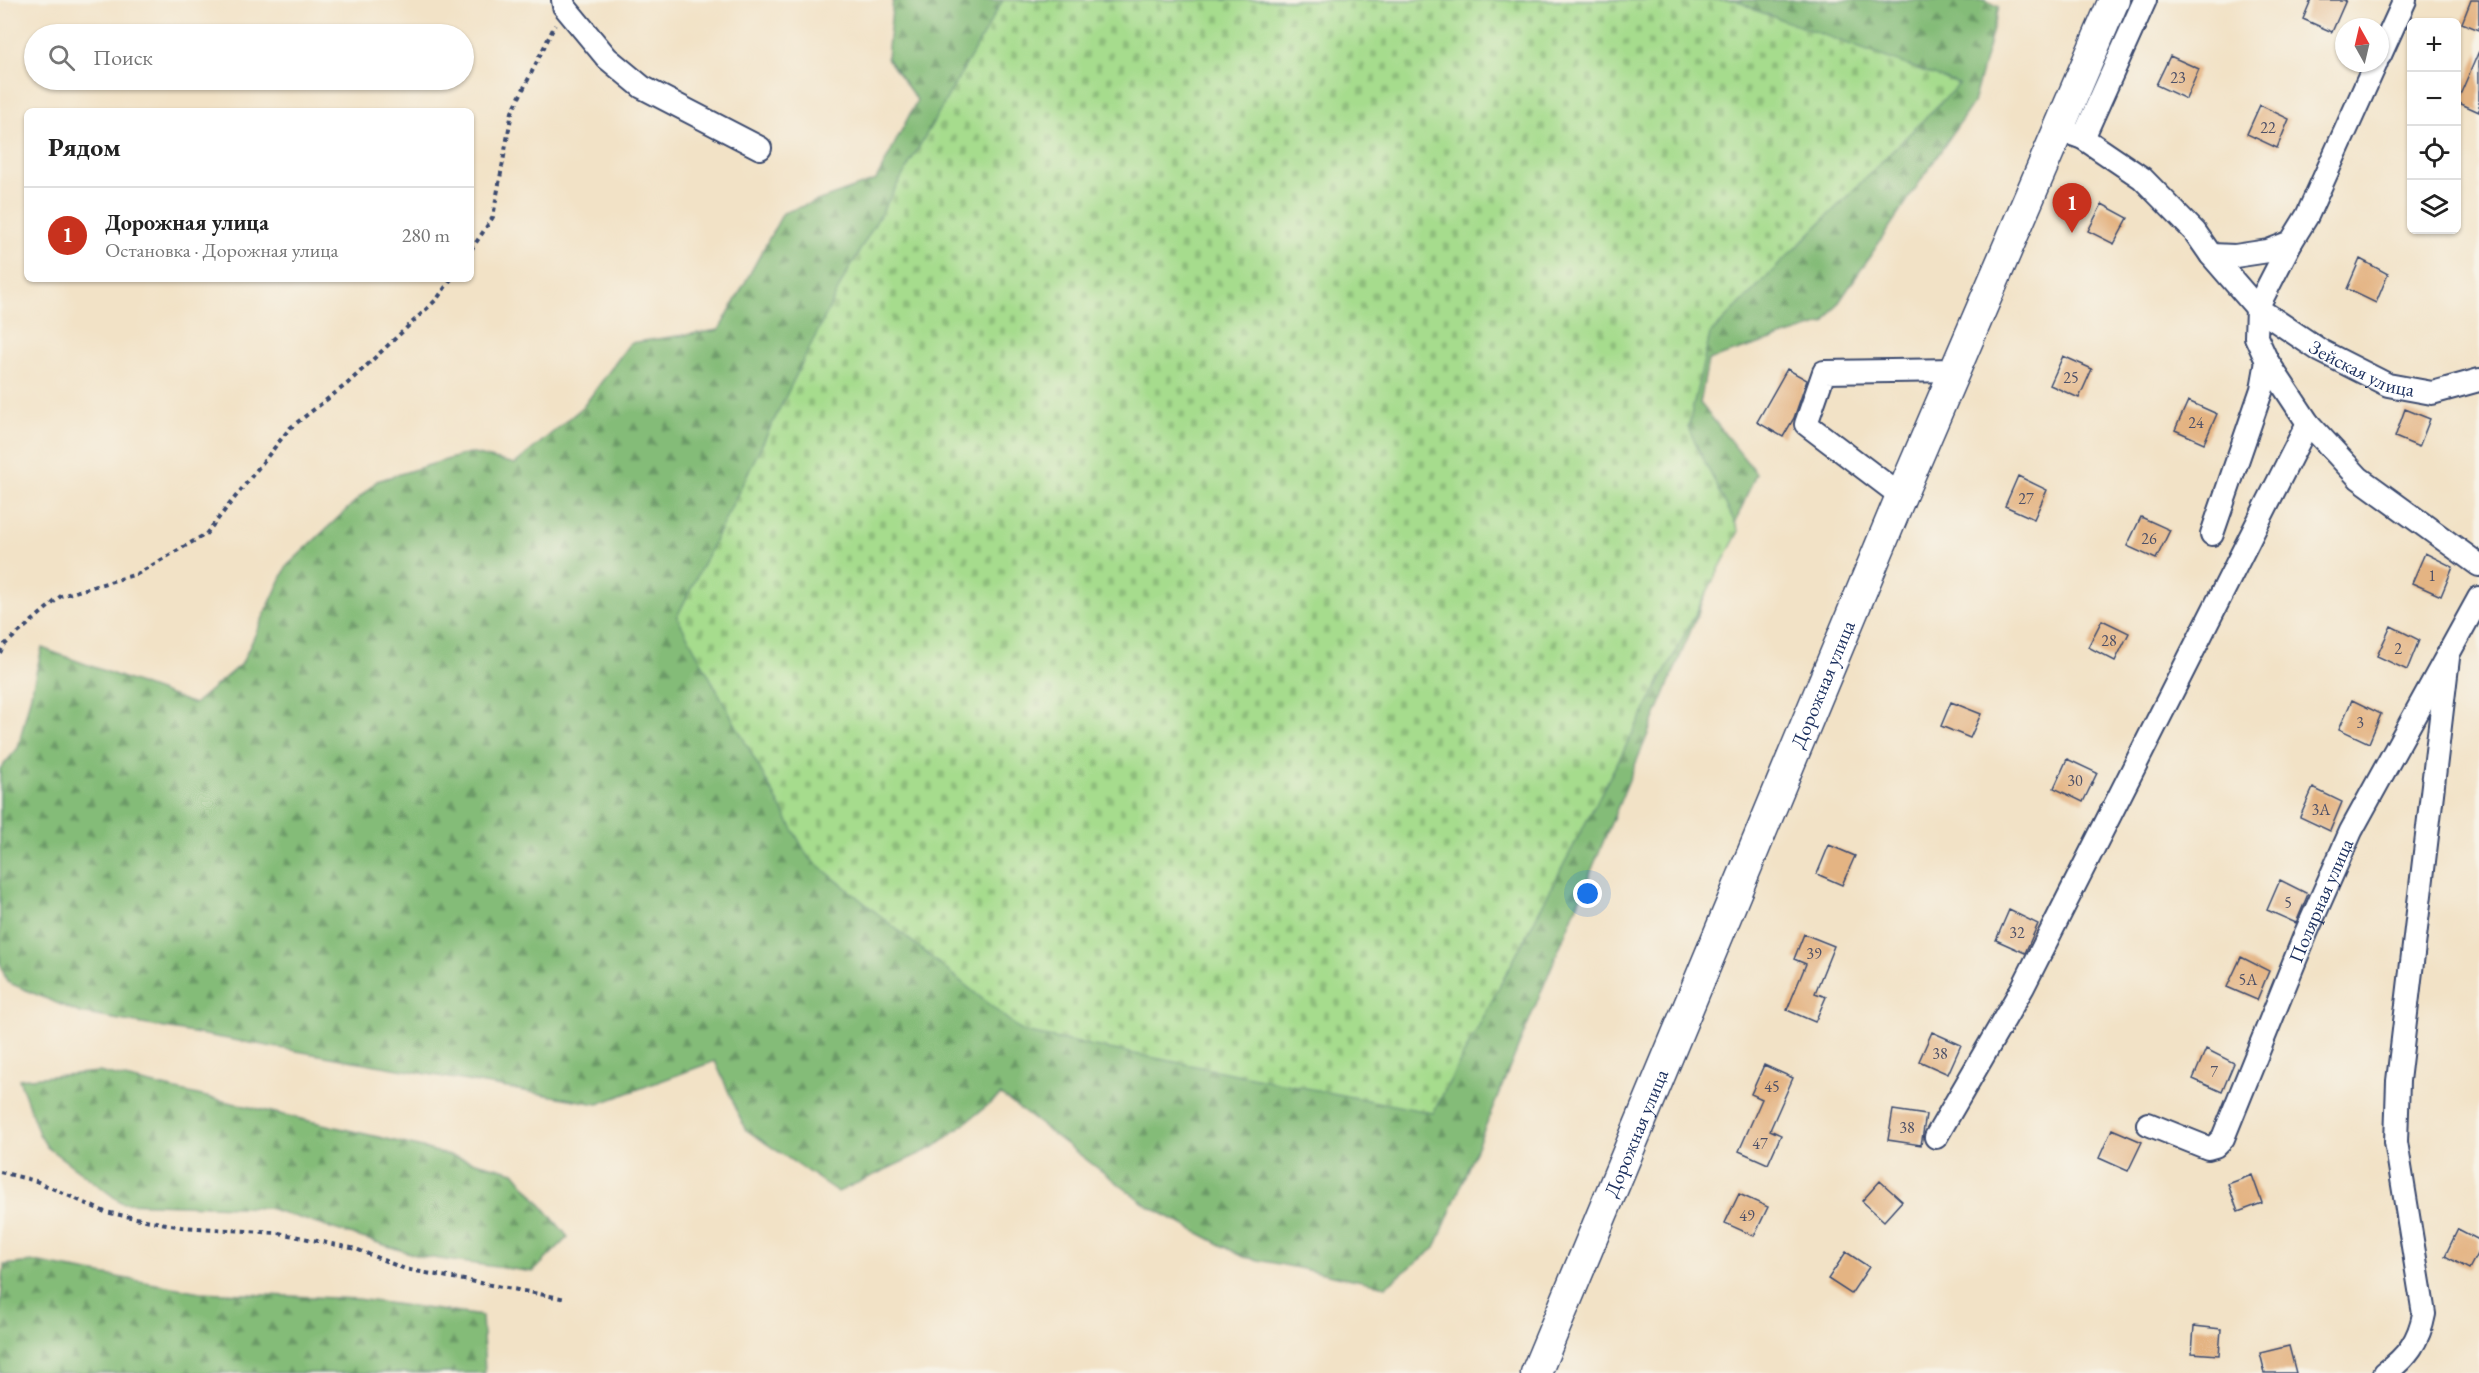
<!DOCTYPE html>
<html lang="ru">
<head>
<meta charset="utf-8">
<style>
	body { margin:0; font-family:"EB Garamond",serif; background:#f6f6f6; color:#222 }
	.controls { position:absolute; right:18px; top:18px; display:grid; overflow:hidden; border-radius:9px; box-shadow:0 2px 4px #0004 }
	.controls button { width:54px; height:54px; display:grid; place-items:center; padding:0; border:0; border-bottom:2px solid #e0e0e0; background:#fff; color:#222; font:30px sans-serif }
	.compass { position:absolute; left:2335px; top:18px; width:54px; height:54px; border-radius:50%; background:#fff; box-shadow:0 2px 4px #0004; rotate:352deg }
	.you { position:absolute; left:1588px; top:894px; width:21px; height:21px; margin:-15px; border:4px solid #fff; border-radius:50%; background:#1a73e8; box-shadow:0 0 0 9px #1a73e833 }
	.badge { display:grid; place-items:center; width:39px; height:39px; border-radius:50%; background:#c8321e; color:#fff; font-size:20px; font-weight:700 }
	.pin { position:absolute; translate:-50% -50px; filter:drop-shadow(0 2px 3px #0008) }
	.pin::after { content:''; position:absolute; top:32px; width:21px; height:18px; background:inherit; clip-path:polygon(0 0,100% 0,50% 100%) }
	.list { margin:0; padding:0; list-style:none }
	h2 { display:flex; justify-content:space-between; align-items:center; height:78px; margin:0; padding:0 24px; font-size:26px }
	h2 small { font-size:20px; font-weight:400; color:#767676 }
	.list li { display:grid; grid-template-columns:39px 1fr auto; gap:18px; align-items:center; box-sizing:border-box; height:96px; padding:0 24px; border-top:2px solid #e0e0e0 }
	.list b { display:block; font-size:22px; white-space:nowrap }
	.list p { margin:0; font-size:20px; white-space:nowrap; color:#767676 }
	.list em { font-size:20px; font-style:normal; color:#767676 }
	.icon { flex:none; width:33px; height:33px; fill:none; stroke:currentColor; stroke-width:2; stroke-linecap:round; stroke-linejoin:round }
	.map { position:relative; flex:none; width:2479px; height:1373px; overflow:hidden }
	.search { position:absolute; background:#fff; box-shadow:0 2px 4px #0004; left:24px; top:24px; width:450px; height:66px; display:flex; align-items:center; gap:15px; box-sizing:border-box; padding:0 21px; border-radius:33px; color:#767676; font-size:22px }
	.panel { position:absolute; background:#fff; box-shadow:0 2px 4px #0004; left:24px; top:108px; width:450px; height:174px; border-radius:9px }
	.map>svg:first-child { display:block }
	.forest { fill:url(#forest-firs); stroke:#50766b; stroke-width:1.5 }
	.cemetery { fill:url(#cemetery-stones); stroke:#608676; stroke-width:1.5 }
	.building { fill:#e4b483 }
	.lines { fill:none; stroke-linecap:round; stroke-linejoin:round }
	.minor-casing { stroke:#3b4a6e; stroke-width:26 }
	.major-casing { stroke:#3b4a6e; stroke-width:33 }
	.path { stroke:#3b4a6e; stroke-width:4; stroke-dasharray:4.5 4.5; stroke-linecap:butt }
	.minor { stroke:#fff; stroke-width:22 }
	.major { stroke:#fff; stroke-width:30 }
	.labels { text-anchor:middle; stroke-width:4.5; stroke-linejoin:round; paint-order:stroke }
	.number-label { font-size:16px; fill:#4d5067 }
	.street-label { font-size:20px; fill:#1b2f5e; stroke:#f7f3e8 }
</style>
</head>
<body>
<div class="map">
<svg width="2479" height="1373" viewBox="0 0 2479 1373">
	<defs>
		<pattern id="forest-firs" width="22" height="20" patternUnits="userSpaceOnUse" patternTransform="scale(1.5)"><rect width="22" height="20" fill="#84bc78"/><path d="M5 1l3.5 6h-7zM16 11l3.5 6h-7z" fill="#6b9966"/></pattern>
		<pattern id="cemetery-stones" width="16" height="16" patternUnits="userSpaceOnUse" patternTransform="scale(1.5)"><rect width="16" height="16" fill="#a6dc8d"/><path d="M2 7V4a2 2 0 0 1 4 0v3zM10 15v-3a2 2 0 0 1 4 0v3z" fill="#8ebd7c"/></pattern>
	</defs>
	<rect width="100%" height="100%" fill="#f7f3e8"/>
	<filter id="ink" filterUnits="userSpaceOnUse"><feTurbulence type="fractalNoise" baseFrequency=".0167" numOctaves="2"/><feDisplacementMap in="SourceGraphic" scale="12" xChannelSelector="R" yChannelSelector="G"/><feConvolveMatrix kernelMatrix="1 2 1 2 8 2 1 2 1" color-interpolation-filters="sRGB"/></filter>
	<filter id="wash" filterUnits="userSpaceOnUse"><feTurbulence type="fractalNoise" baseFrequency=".008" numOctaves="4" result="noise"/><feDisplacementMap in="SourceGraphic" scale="24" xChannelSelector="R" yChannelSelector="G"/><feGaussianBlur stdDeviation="1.35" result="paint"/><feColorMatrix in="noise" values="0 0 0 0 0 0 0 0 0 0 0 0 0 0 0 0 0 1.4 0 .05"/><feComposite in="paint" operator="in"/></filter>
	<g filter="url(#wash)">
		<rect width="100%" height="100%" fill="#f2e2c6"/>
		<!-- forest -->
		<path class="forest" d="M893,0H1985L1999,7L1973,103L1825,323L1708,360L1700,403L1756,473L1435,1248L1386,1286L1244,1257L1148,1206L1001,1095L934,1147L838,1192L745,1129L715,1061L598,1104L80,1013L7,982L0,963V769L18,748L42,648L194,704L242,663L287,566L377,481L469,453L515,464L583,407L630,343L719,330L783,213L876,180L917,100L887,58Z
			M99,1072L391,1140L514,1172L568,1237L533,1272L419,1256L268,1208L122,1203L47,1147L39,1134L19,1079Z
			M34,1262L200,1292L357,1299L482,1316L485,1373H0V1313L4,1265Z"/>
		<!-- cemetery -->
		<path class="cemetery" d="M1003,0H1736L1755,10L1959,84L1710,334L1688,428L1739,531L1433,1113L1023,1032L808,857L677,617L843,280Z"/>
		<g id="blocks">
			<!-- building -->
			<path class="building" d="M2311,0H2346L2332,32L2303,19Z
				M2471,0H2479V30L2462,23Z
				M2479,51V112L2457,102Z
				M2170,56L2199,69L2186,99L2156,85Z
				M2260,105L2289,119L2277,148L2247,134Z
				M2102,204L2128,218L2114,244L2088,231Z
				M2360,259L2388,274L2376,303L2347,289Z
				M2063,356L2092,369L2079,398L2050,385Z
				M1787,369L1807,380L1794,418L1783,437L1757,422Z
				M2188,401L2217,414L2204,443L2175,430Z
				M2405,409L2430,419L2419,447L2395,437Z
				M2018,476L2047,490L2034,519L2005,506Z
				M2141,517L2170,530L2156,559L2127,546Z
				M2425,553L2453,567L2441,596L2412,583Z
				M2102,620L2129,633L2115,661L2088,647Z
				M2391,626L2419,640L2407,670L2377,656Z
				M2352,700L2381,714L2369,743L2339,729Z
				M1951,702L1981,714L1970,738L1941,726Z
				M2067,759L2097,773L2083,802L2054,788Z
				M2313,788L2342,802L2330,831L2300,817Z
				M1829,845L1855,856L1842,885L1817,874Z
				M2280,880L2308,894L2296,923L2267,910Z
				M2009,910L2038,924L2025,953L1996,940Z
				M1804,934L1834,946L1815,993L1826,997L1815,1022L1787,1010L1806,964L1794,959Z
				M2241,957L2269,971L2257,1000L2227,987Z
				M1932,1032L1961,1045L1948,1074L1919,1061Z
				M2206,1049L2234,1063L2222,1092L2193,1079Z
				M1764,1065L1793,1078L1770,1130L1781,1135L1768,1164L1739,1151L1762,1099L1751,1094Z
				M1893,1110L1926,1115L1921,1145L1888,1140Z
				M2112,1129L2142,1142L2128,1171L2099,1158Z
				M2252,1175L2262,1203L2238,1212L2228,1184Z
				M1880,1181L1902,1201L1884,1221L1862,1201Z
				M1739,1194L1768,1207L1754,1236L1725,1223Z
				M2458,1229L2479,1240V1250L2469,1269L2445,1256Z
				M1846,1252L1869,1267L1851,1294L1828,1279Z
				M2194,1326L2221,1329L2219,1355L2192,1353Z
				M2289,1346L2296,1373H2265L2260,1353Z"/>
		</g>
	</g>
	<g filter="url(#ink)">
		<use href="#blocks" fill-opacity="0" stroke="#3b4a6e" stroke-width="1.5"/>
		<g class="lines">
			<defs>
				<g id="minor">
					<path d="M563,0L564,6L607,58L642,87L760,148"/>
					<path d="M2380,55L2405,0"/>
					<path id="s1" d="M2058,129L2083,138L2142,178L2195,232L2211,255L2257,308L2321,351L2388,385L2432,393L2479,380"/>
					<path d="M2083,138L2145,0"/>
					<path d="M2291,242L2257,308L2256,337L2267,361L2308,423L2359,478L2479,565"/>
					<path d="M2211,255L2235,256L2268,251L2291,242L2307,216L2376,63"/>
					<path d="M1901,496L1806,424L1824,372L1957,370"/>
					<path d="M2212,534L2262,389L2267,361"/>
					<path id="s2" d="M2148,1124L2208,1148L2215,1146L2223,1138L2306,933L2351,831L2479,598"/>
					<path d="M1936,1137L2023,987L2308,423"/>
					<path d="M2385,1373C2407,1357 2419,1341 2424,1314L2396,1142L2398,1081L2448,658"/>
				</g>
				<g id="major">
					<path id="s3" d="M1536,1373L1901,496L2114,0"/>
				</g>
			</defs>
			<!-- minor casing -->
			<use href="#minor" class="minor-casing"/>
			<!-- major casing -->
			<use href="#major" class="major-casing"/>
			<!-- path -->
			<path class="path" d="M471,250L493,217L512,112L555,25
				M0,653L3,646L61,596L137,574L206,534L290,428L347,384L437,299L451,279
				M0,1172L36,1181L105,1212L181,1227L279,1233L356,1249L405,1269L566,1299"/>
			<!-- minor -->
			<use href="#minor" class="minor"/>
			<!-- major -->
			<use href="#major" class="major"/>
		</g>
	</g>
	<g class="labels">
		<!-- number labels -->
		<g class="number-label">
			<text x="2178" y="83">23</text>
			<text x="2268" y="133">22</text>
			<text x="2071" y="383">25</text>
			<text x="2196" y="428">24</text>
			<text x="2026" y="504">27</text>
			<text x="2149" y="544">26</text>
			<text x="2432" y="581">1</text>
			<text x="2109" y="646">28</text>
			<text x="2398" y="654">2</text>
			<text x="2360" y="728">3</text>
			<text x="2075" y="786">30</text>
			<text x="2321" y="815">3А</text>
			<text x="2288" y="908">5</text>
			<text x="2017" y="938">32</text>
			<text x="1814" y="959">39</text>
			<text x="2248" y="985">5А</text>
			<text x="1940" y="1059">38</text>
			<text x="2214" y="1077">7</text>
			<text x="1772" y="1092">45</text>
			<text x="1907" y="1133">38</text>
			<text x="1760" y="1149">47</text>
			<text x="1747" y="1221">49</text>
		</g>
		<!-- street labels -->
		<g class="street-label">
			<text dy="7" stroke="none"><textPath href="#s1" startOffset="394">Зейская улица</textPath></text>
			<text dy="7" stroke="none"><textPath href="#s3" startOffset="746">Дорожная улица</textPath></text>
			<text dy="7" stroke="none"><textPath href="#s2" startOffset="340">Полярная улица</textPath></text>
			<text dy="7" stroke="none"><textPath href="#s3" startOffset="260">Дорожная улица</textPath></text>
		</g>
	</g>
</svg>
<div class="controls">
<button>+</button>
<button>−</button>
<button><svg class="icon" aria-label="locate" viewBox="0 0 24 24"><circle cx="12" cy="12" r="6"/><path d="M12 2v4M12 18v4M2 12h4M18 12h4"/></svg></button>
<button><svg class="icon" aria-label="layers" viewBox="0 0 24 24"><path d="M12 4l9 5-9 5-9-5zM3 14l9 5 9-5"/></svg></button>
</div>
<svg class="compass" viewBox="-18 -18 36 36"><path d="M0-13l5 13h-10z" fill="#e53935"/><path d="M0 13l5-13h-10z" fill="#767676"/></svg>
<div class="you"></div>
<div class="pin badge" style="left:2072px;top:233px">1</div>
<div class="search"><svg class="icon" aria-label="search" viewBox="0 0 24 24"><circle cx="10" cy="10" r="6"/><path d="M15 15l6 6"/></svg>Поиск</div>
<section class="panel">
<h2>Рядом<small></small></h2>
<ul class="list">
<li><span class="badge">1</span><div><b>Дорожная улица</b><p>Остановка · Дорожная улица</p></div><em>280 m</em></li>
</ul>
</section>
</div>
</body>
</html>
